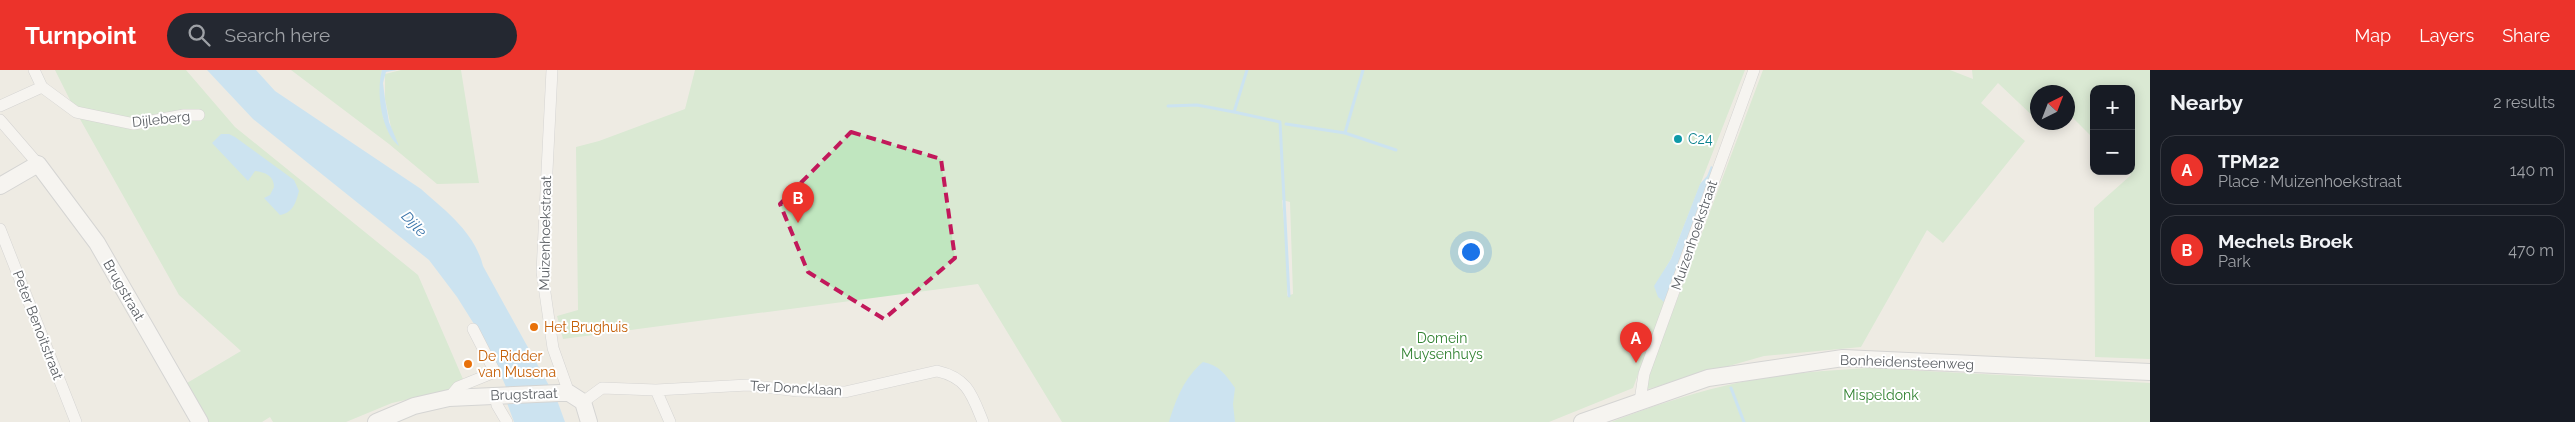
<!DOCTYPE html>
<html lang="en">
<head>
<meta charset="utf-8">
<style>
	body { margin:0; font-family:Raleway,sans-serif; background:#242831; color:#f1f3f6 }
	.controls { position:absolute; right:15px; top:15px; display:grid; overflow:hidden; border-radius:10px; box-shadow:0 2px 12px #0003 }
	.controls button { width:45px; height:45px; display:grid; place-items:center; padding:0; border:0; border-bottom:1px solid #363941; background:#171b24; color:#f1f3f6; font:25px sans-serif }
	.compass { position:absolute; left:2030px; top:15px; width:45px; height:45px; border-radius:50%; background:#171b24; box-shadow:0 2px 12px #0003; rotate:42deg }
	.you { position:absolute; left:1470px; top:181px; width:18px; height:18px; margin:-12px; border:4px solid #fff; border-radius:50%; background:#1a73e8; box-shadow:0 0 0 8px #1a73e833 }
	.badge { display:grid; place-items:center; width:32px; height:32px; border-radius:50%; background:#ec332b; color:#fff; font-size:16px; font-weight:700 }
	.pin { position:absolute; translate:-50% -41px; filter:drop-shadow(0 1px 2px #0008) }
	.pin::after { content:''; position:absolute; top:26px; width:18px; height:15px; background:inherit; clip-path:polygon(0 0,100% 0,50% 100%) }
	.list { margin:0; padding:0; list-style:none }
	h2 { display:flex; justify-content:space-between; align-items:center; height:65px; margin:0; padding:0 20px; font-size:21px }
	h2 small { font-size:16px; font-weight:400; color:#9ea1a6 }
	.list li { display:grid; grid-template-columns:32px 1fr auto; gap:15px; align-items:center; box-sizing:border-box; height:70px; margin:0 10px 10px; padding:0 10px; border:1px solid #363941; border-radius:15px }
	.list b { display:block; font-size:19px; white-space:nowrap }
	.list p { margin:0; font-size:16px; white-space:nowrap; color:#9ea1a6 }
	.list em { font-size:16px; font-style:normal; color:#9ea1a6 }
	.icon { flex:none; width:28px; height:28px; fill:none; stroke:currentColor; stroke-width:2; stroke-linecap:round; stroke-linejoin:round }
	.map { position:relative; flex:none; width:2150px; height:352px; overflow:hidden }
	header { display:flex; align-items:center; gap:30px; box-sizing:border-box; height:70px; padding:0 25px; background:#ec332b; color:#fff }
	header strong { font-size:24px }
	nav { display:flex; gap:28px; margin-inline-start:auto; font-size:18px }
	.search { width:350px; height:45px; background:#242831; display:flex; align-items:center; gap:12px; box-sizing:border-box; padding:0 18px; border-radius:28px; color:#9ea1a6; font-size:19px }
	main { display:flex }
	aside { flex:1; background:#171b24 }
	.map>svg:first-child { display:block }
	.green { fill:#c0e6bf; fill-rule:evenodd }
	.water { fill:#a2daff }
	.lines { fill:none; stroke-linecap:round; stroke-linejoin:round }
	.stream { stroke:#a2daff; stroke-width:3 }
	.street-casing { stroke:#b6b9bd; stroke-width:12 }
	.secondary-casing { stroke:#b6babf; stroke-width:18 }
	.street { stroke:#fff; stroke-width:11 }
	.secondary { stroke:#fff; stroke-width:16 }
	.marked { fill:none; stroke:#c2185b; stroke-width:4; stroke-dasharray:10 6; stroke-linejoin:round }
	.culture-dot { fill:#0f9aa8; stroke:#fff; stroke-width:2 }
	.food-dot { fill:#e8710a; stroke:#fff; stroke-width:2 }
	.labels { text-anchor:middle; stroke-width:4; stroke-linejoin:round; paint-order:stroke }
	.street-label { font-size:14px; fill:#5b5f64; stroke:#fff }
	.culture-label { font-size:14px; fill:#0d838f; stroke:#fff; text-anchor:start }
	.food-label { font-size:14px; fill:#c56008; stroke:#fff; text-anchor:start }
	.park-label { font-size:14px; fill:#338333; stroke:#fff }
	.water-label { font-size:15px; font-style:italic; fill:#3b75aa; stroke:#fff }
</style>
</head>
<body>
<header>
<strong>Turnpoint</strong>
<div class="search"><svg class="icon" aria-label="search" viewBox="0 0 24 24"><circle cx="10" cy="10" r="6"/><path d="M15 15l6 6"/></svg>Search here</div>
<nav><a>Map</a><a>Layers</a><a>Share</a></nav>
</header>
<main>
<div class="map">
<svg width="2150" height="352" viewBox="0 0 2150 352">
	<rect width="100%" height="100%" fill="#eeebe3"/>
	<!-- green -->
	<path class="green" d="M55,0H186L235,57L418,205L466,316L392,333L346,352H273L270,347L262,352H209L187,313L241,281L179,225L76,42Z
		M291,0H382L380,16L383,48L392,62L385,29V4L401,0H461L479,113L437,114L389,74Z
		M695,0H1745L1671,189L1665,199L1662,229L1665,231L1633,318L1549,352H1062L978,214L563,269L557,246L578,240L576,77L599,71L685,39ZM1282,130L1290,132L1293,224L1287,226L1288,195Z
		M1763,0H1950L1973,9L1972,0H2150V289L2095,287L2094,138L2131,105L2128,101H2131V19H2094V69L2068,43V22H2038L2037,50L1998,13L1981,33L2025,71L1943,173L1927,160L1861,277L1764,286L1648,319L1647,310Z
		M1868,298L2150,313V352H1611C1648,338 1685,325 1724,316C1771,304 1820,301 1868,298Z"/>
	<!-- water -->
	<path class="water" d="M207,0H256L275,21L421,119C446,141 475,163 483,196L557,330L565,352H514L507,333L506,317L489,278L457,227L429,190L253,49Z
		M382,0H397L386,2L383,13L385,29L389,52L399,76C381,61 376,22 382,0Z
		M221,64H229L235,67L294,110L299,121C296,132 293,143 280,145L264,128L270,125L274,117C274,106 265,102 255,101L248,111L212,73Z
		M1711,96L1715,98L1664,232L1658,227L1654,216L1671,189L1700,114L1707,106Z
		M1203,292C1219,295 1226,305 1235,318L1233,334L1235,352H1169C1176,329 1184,308 1203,292Z"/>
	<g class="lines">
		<!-- stream -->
		<path class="stream" d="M1247,0L1234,42L1280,52L1289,226
			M1363,0L1345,63L1396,80
			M1168,36L1197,35L1234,42
			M1286,54L1345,63
			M1731,318L1744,352"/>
		<defs>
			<path id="street" d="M552,0L542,202L553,278L569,323
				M42,17L76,42L134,54L184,45H199
				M0,36L42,17L34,0
				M0,50L38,94
				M0,159L76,352
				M656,320L670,352
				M495,325L497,335L507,352
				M449,328L458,317L495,302L473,259
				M1640,331L1644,304L1754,0
				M583,332L602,318L656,320L748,315L798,321L845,322L937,301C968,308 972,325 983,352"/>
			<path id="secondary" d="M0,116L38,94L97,173L200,352
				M376,352L414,336L449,328L559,323H569L583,332L589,352
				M1582,352L1708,308L1843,288L2150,302"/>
		</defs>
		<!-- street casing -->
		<use href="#street" class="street-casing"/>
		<!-- secondary casing -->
		<use href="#secondary" class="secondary-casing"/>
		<!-- street -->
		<use href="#street" class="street"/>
		<!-- secondary -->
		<use href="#secondary" class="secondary"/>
	</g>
	<!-- marked area -->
	<path d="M0 0H2150V352H0ZM851,62L941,89L955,188L884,249L808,202L780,134Z" fill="#eeebe3" fill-opacity=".55" fill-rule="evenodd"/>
	<path class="marked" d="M851,62L941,89L955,188L884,249L808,202L780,134Z"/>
	<!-- markers -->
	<circle class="culture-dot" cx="1678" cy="69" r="5"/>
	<g class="food-dot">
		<circle cx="534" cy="257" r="5"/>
		<circle cx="468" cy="294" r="5"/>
	</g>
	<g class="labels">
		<!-- street labels -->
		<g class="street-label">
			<text transform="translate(161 49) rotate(-6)" y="5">Dijleberg</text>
			<text transform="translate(545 163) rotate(-89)" y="5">Muizenhoekstraat</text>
			<text transform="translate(1694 165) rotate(-71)" y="5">Muizenhoekstraat</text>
			<text transform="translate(124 220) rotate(60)" y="5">Brugstraat</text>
			<text transform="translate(38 255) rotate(69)" y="5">Peter Benoitstraat</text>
			<text transform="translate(1907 292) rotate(2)" y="5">Bonheidensteenweg</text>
			<text transform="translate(796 318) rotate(3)" y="5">Ter Doncklaan</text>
			<text transform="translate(524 324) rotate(-2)" y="5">Brugstraat</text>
		</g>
		<!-- culture labels -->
		<g class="culture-label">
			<text x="1688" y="74">C24</text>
		</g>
		<!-- food labels -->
		<g class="food-label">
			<text x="544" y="262">Het Brughuis</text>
			<text x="478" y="291">De Ridder<tspan x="478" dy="16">van Musena</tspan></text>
		</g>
		<!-- park labels -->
		<g class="park-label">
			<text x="1442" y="273">Domein<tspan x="1442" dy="16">Muysenhuys</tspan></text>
			<text x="1881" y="330">Mispeldonk</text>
		</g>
		<!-- water labels -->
		<g class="water-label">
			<text transform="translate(414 154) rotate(47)" y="5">Dijle</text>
		</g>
	</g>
</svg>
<div class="controls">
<button>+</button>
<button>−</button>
</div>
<svg class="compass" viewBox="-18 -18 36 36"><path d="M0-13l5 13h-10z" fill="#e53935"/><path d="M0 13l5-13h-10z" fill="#9ea1a6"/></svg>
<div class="you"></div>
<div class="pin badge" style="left:1636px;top:293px">A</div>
<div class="pin badge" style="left:798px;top:153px">B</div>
</div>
<aside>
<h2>Nearby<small>2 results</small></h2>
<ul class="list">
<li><span class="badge">A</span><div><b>TPM22</b><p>Place · Muizenhoekstraat</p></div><em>140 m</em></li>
<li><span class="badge">B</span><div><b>Mechels Broek</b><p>Park</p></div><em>470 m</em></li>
</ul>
</aside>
</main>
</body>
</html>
